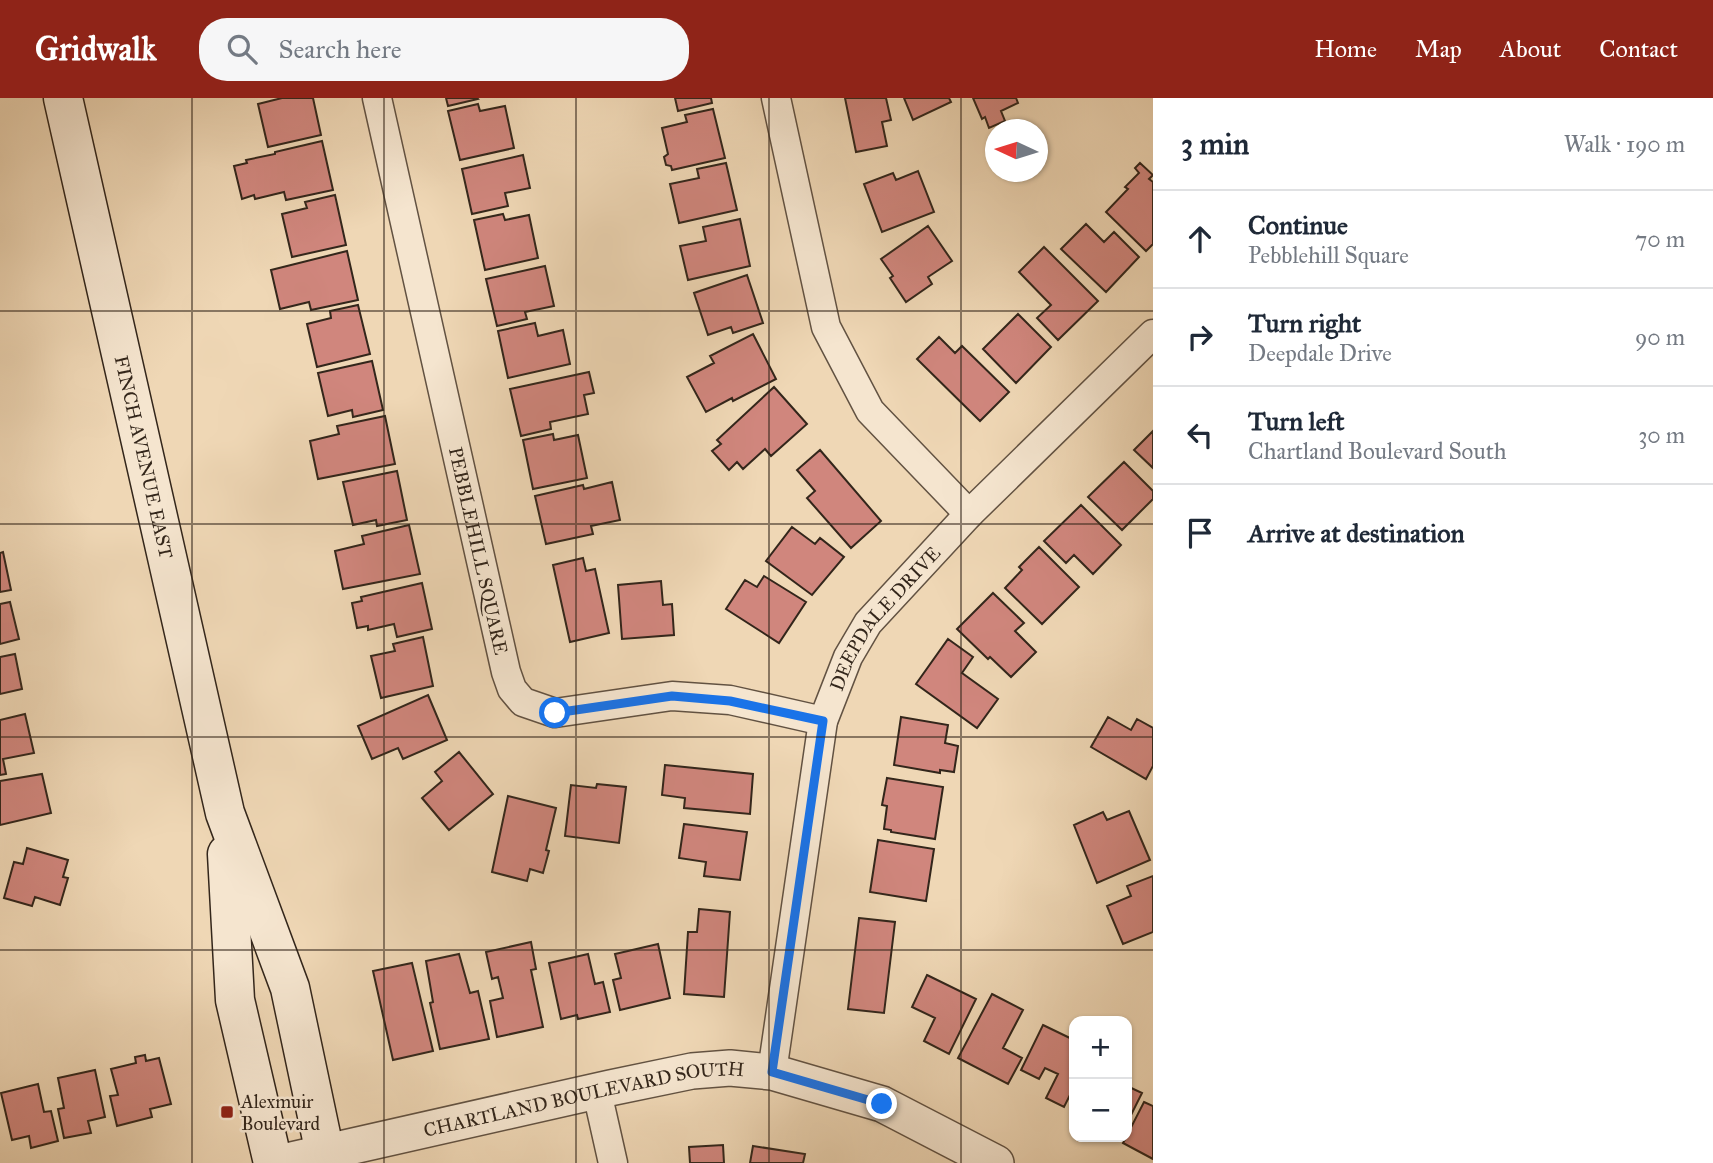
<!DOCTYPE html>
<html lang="en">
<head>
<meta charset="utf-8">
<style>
	body { margin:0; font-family:"IM FELL Great Primer",serif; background:#f6f6f7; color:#1f2937 }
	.controls { position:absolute; right:21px; bottom:21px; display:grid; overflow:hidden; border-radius:14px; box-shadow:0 2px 5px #0004 }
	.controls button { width:63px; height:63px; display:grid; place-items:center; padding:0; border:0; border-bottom:2px solid #e0e1e3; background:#fff; color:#1f2937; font:35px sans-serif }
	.compass { position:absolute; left:985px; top:21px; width:63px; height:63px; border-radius:50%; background:#fff; box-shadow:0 2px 5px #0004; rotate:274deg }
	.stop { position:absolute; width:21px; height:21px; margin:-16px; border:5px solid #1a73e8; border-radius:50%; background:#fff }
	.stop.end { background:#1a73e8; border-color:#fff; box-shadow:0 2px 7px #0008 }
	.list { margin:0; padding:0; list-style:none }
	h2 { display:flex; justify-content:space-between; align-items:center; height:91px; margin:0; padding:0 28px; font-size:30px }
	h2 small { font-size:23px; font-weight:400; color:#747a83 }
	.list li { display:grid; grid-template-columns:46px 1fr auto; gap:21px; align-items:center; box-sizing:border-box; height:98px; padding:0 28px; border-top:2px solid #e0e1e3 }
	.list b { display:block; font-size:26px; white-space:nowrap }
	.list p { margin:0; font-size:23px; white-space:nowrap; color:#747a83 }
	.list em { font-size:23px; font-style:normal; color:#747a83 }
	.icon { flex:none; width:38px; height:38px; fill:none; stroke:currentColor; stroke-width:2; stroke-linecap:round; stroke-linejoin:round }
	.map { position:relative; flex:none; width:1153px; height:1065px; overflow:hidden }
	header { display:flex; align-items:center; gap:42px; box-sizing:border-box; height:98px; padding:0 35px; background:#8f2418; color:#fff }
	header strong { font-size:33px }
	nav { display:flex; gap:38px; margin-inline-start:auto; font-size:24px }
	.search { width:490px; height:63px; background:#f6f6f7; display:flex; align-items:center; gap:18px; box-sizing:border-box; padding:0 24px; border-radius:28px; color:#747a83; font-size:26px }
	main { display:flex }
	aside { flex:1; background:#fff }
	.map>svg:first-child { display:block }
	.building { fill:#d0867d; stroke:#33261b; stroke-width:2 }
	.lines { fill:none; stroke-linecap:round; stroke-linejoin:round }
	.minor-casing { stroke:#625242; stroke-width:31 }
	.tertiary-casing { stroke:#625242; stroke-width:38 }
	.secondary-casing { stroke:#33261b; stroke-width:41 }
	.minor { stroke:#f5e5cf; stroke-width:28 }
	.tertiary { stroke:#f5e5cf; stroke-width:35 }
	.secondary { stroke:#f5e5cf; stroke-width:38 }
	.route { stroke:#1a73e8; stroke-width:9 }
	.grid { fill:none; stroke:#33261b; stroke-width:2; stroke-opacity:0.55 }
	.poi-dot { fill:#8f2418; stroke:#f5e5cf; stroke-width:2.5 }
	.labels { text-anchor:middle; stroke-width:5; stroke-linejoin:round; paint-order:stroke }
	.street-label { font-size:19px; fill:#33261b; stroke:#f5e5cf }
	.poi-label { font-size:19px; fill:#33261b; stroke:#f5e5cf; text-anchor:start }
</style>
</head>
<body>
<header>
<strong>Gridwalk</strong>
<div class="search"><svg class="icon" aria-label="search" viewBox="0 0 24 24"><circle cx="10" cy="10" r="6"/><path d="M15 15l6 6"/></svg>Search here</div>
<nav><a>Home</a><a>Map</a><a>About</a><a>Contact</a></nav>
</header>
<main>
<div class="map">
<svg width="1153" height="1065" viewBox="0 0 1153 1065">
	<rect width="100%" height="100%" fill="#efd7b5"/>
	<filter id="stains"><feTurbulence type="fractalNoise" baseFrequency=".00286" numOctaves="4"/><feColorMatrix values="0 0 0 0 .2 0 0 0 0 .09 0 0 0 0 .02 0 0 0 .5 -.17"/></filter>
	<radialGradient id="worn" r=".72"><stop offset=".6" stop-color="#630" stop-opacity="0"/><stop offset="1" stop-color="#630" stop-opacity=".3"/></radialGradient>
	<!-- building -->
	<path class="building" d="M282,0H313L321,37L268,49L258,6Z
		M446,0H477L478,1L448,8Z
		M675,0H711L712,5L678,13Z
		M845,0H886L891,22L882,24L887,48L856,54Z
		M904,0H949L951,4L913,22Z
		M973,0H1016L1018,5L1001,13L1005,23L989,30L985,19L982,21Z
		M478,6L480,13L505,8L514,50L460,62L448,13Z
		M713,11L725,60L672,72L671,68L666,67L664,59L668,56L662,30L687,24L685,17Z
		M322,43L333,92L286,102L284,94L255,101L254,97L242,101L234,68L247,65L246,62L275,56V54Z
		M523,57L530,90L505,95L508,108L472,116L462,71Z
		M726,65L737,112L679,125L670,86L699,80L697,71Z
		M1140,65L1153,77L1149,81L1153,84V146L1146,153L1106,114L1128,91L1125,89L1139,75L1135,70Z
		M918,73L934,114L882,134L864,86L893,75L896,82Z
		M335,97L346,147L292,159L282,116L307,110L305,104Z
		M503,116L505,122L529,117L538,160L485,172L474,122Z
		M740,121L750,168L688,182L680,148L706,143L703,129Z
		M1086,126L1104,144L1114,134L1139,159L1106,194L1061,151Z
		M928,128L952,163L928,179L932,186L906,204L890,180L893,178L881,161Z
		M1044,149L1098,203L1058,242L1037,220L1051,207L1019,174Z
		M347,153L358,202L311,212L309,204L280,211L271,172Z
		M545,168L554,208L525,214L527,221L497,228L486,181Z
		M747,177L763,225L733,235L731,229L708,237L694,195Z
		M358,207L370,256L317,269L307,226L331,220L330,213Z
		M1018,216L1051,249L1016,285L983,251Z
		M535,225L538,238L563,232L570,266L508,280L498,233Z
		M753,236L776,281L733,303L732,300L706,314L687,279L714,265L710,258Z
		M939,239L955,255L962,248L1009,294L980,323L917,261Z
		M372,263L383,312L353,319L352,312L328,318L318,275Z
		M589,274L594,295L584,297L588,316L550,324L551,331L521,338L510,291Z
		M774,289L807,326L771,358L765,351L743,371L737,364L729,372L712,353L721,346L717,342Z
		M385,318L395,366L318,381L310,343L339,336L337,328Z
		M1153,333V370L1134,352Z
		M553,336L554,342L578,337L587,380L533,391L523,342Z
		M820,352L881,423L851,450L807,400L815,393L797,372Z
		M1124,364L1153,393V401L1122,432L1088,399Z
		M397,373L407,422L377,428L376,422L353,427L343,384Z
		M612,384L620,422L591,428L593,436L546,446L535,398L583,387L584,391Z
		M1081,407L1121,447L1093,476L1074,457L1066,465L1044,443Z
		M409,427L420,476L343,491L335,453L364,446L362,438Z
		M792,429L815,446L820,440L844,459L812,497L766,463Z
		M1039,449L1079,489L1042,526L1005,490L1022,472L1019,469Z
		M3,454L11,492L0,494V455Z
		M583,460L586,473L595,471L609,535L570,544L553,467Z
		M764,478L806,504L779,545L726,511L745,482L757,489Z
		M661,483L663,507L672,506L674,537L622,541L618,487Z
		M422,485L432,531L397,539L394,526L368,532V528L357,530L352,505L362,503L361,499Z
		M993,495L1024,525L1015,533L1036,554L1011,579L990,559L988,561L957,531Z
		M10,504L19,541L0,546V506Z
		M423,539L433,588L381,600L371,558L395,553L393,546Z
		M948,541L973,559L962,575L998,601L977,630L916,586Z
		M15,556L22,591L0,596V559Z
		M428,597L447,642L403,661L398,650L372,661L358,628Z
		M25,616L34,655L3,661L6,676L0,677V622Z
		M901,619L948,627L945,645L958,648L954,674L940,672V675L894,667Z
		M1108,619L1131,632L1137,621L1153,630V668L1146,681L1091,649Z
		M459,654L493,696L449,732L422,700L442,683L435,674Z
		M665,667L753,676L750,716L684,710L685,700L662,697Z
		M42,676L51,715L0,727V683Z
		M887,680L943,689L935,741L891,734V732L884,731L887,708L882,707Z
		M597,686L626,689L619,745L565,738L571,687L596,690Z
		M508,698L556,710L546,752L549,753L543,775L530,771L527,783L492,774Z
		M1129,713L1150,762L1097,785L1074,727L1103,714L1107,722Z
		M684,726L747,734L740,782L704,778L706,764L679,760Z
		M878,742L934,751L926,803L870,794Z
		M27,750L68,762L63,779L68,780L60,807L35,799L32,808L4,800L14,764L23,766Z
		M1153,778V834L1123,846L1107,808L1131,798L1127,788Z
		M699,811L730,814L724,899L684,896L688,834H697Z
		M859,820L895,824L884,915L848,911Z
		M531,844L536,871L531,872L543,929L497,939L490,903L503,900L498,879L492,881L486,854Z
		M658,846L670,900L620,912L613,882L621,880L615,856Z
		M459,856L470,895L478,893L489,941L440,951L430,905L433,904L426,863Z
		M588,856L595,886L603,884L610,914L578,921L577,917L561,921L549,865Z
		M412,865L433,953L393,962L373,873Z
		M927,877L976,901L949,956L924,943L935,920L912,909Z
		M992,896L1023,912L1003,950L1022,960L1008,986L958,960Z
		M1043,927L1074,942V989L1064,1009L1046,1000L1058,976L1045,970L1039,981L1021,972Z
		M145,957L146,963L159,960L171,1006L150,1011L152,1019L117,1028L110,998L118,997L111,971L136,965L135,959Z
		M95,972L105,1019L88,1023L91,1035L64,1040L58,1011L64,1010L58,980Z
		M38,986L44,1014L51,1013L58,1043L31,1050L29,1038L12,1042L1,995Z
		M1127,988L1142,995L1127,1025Z
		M1144,1004L1153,1008V1061L1123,1045Z
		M723,1047L724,1065H690L689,1049Z
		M753,1048L805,1056L803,1065H750Z"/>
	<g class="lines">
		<defs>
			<g id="minor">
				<path id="s1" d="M377,0L506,574L512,591L523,604L555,615L672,598L730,602L823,623"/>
				<path d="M776,0L826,229L870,313L969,416"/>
				<path id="s2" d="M772,974L823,623L848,559L868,525L969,416L1153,236"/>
				<path d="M597,994L613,1065"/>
			</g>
			<g id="tertiary">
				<path id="s3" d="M278,1065L610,990L692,973L730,970L772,974L882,1006L996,1065"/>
			</g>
			<g id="secondary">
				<path id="s4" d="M63,0L225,715L290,890L327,1065"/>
				<path d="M227,756L235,902L273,1065"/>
			</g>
		</defs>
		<!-- minor casing -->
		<use href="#minor" class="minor-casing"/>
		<!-- tertiary casing -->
		<use href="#tertiary" class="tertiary-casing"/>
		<!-- secondary casing -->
		<use href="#secondary" class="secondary-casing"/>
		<!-- minor -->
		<use href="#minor" class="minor"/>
		<!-- tertiary -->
		<use href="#tertiary" class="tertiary"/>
		<!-- secondary -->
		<use href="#secondary" class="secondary"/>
	</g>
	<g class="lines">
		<!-- route -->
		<path class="route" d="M555,615L672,598L730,603L823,623L772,974L882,1006"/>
	</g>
	<!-- grid -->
	<path class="grid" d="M192,0V1065M384,0V1065M576,0V1065M769,0V1065M961,0V1065M0,213H1153M0,426H1153M0,639H1153M0,852H1153"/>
	<!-- markers -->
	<rect class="poi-dot" x="220" y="1007" width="14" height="14" rx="3.5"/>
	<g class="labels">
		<!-- street labels -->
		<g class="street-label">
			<text dy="7" stroke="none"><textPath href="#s4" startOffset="368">FINCH AVENUE EAST</textPath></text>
			<text dy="7" stroke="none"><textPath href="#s1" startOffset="464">PEBBLEHILL SQUARE</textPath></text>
			<text dy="7" stroke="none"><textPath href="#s2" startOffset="476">DEEPDALE DRIVE</textPath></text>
			<text dy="7" stroke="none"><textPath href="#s3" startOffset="313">CHARTLAND BOULEVARD SOUTH</textPath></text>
		</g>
		<!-- poi labels -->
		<g class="poi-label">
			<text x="241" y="1010">Alexmuir<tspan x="241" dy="22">Boulevard</tspan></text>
		</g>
	</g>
	<rect width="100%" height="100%" filter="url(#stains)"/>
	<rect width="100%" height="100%" fill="url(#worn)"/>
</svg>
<div class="controls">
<button>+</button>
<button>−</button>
</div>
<svg class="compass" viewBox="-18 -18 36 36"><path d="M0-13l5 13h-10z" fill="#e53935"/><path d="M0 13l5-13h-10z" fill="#747a83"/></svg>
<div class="stop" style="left:555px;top:615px"></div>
<div class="stop end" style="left:882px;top:1006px"></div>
</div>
<aside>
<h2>3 min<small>Walk · 190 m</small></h2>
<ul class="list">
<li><svg class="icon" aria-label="ahead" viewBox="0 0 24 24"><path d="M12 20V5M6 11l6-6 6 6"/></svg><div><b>Continue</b><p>Pebblehill Square</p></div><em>70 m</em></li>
<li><svg class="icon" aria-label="right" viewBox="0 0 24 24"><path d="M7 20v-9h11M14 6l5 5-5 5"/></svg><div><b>Turn right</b><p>Deepdale Drive</p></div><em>90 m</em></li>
<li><svg class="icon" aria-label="left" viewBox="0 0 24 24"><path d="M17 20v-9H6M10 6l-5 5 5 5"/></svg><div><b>Turn left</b><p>Chartland Boulevard South</p></div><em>30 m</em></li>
<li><svg class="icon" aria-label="arrive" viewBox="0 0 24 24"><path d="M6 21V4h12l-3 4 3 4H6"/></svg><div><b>Arrive at destination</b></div></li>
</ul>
</aside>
</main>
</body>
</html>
